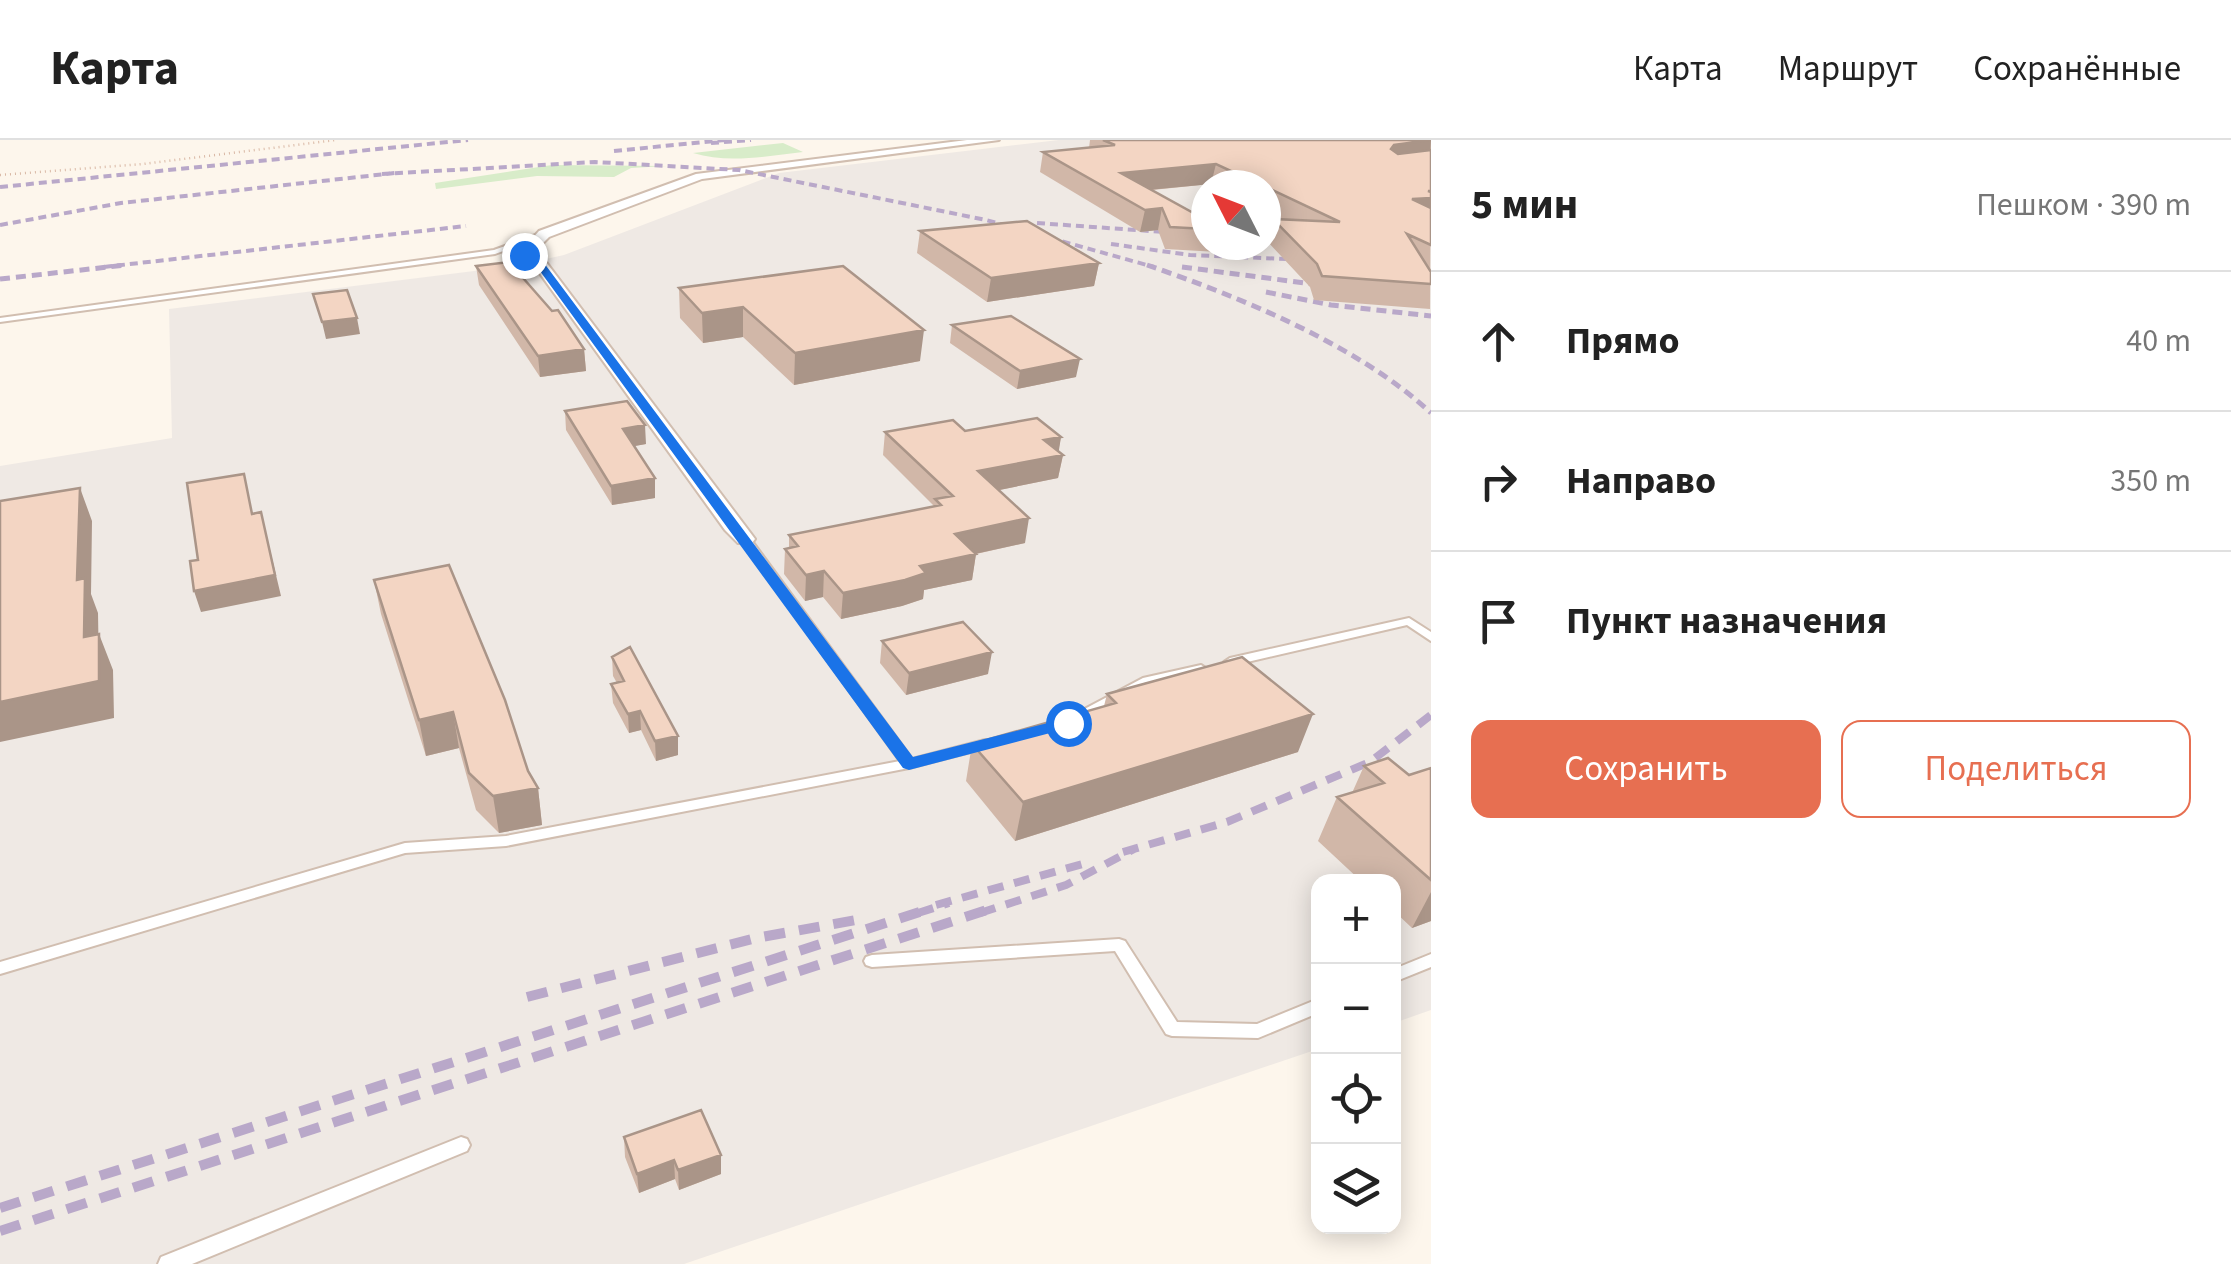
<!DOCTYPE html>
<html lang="ru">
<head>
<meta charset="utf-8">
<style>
	body { margin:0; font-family:"Source Sans 3",sans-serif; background:#f6f6f6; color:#222 }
	.controls { position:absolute; right:30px; bottom:30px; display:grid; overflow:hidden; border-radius:20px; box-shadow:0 5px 25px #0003 }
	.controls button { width:90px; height:90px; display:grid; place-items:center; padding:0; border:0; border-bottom:2px solid #e0e0e0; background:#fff; color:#222; font:50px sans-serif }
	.compass { position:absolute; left:1191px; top:30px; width:90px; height:90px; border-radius:50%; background:#fff; box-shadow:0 5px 25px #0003; rotate:312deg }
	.stop { position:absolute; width:30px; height:30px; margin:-22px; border:8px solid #1a73e8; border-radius:50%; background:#fff }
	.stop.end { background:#1a73e8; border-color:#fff; box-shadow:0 2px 10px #0008 }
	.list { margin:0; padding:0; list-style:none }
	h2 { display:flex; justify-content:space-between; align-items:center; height:130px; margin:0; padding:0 40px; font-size:42px }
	h2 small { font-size:32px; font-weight:400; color:#767676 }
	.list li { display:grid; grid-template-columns:65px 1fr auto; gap:30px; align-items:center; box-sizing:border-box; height:140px; padding:0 40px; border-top:2px solid #e0e0e0 }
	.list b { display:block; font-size:38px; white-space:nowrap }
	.list em { font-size:32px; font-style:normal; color:#767676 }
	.actions { display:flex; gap:20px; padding:30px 40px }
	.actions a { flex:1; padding:22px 0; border:2px solid #e76f51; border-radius:20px; text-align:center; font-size:35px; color:#e76f51 }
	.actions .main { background:#e76f51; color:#fff }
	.icon { flex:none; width:55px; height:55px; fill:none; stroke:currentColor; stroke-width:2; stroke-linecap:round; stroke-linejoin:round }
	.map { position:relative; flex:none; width:1431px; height:1124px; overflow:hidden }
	header { display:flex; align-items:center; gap:60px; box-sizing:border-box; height:140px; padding:0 50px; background:#fff; border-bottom:2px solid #e0e0e0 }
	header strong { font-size:48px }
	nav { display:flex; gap:55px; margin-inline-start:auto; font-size:35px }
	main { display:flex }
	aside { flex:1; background:#fff }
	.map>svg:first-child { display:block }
	.industrial { fill:#efe9e4; fill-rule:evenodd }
	.green { fill:#d8ecc9 }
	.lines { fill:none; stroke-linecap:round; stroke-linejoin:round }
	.service-casing { stroke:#d1beb0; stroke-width:4 }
	.minor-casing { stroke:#d1beb0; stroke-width:4 }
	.path { stroke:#d9b8a5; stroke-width:2.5; stroke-dasharray:1 4; stroke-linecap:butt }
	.service { fill:#fff; fill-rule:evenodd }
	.minor { fill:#fff; fill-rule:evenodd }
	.rail-far3 { stroke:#b9a8c9; stroke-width:4; stroke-dasharray:8 5; stroke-linecap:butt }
	.rail-far2 { stroke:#b9a8c9; stroke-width:5; stroke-dasharray:10 6; stroke-linecap:butt }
	.rail-far1 { stroke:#b9a8c9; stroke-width:8; stroke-dasharray:16 11; stroke-linecap:butt }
	.rail { stroke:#b9a8c9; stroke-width:10; stroke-dasharray:21 14; stroke-linecap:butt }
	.wall { fill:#d1b7a8 }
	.shaded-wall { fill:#aa9588 }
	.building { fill:#f3d5c3; stroke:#aa9588; stroke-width:2.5 }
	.route { fill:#1a73e8 }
</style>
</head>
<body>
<header>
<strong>Карта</strong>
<nav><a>Карта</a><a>Маршрут</a><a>Сохранённые</a></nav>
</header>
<main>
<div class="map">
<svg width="1431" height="1124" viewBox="0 0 1431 1124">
	<rect width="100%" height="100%" fill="#fdf6ec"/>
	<!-- industrial -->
	<path class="industrial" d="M1059,0H1431V870L1394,883V742H1318V909L684,1124H0V326L172,298L169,169L514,126L564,115L779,33ZM1206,45H1266V105H1206Z"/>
	<!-- green -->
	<path class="green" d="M783,3L803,12C767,16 728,24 693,13Z
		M552,25L667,26L631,28L614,37L537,36L436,49L435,43Z"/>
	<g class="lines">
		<defs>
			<path id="service" d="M544,92L546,93V95L495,114L0,182V178L494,110Z
				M745,396L749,397L912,619L985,600L992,604L990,607L909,628L506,706L405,713L0,834V822L405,703L506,696L900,621L740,399Z
				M1409,478L1431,492V501L1407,485L1230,526L1224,522L1230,518Z
				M1201,525L1207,529L1205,532L1151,544L1085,579L1081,580L1075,576L1077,573L1143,538Z
				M1119,799L1125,801L1177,882L1257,884L1318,859V873L1258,898L1172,896L1166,894L1115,811L872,827L866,825L864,821L866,817L872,815Z
				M1431,814V827L1394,842V829Z
				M461,997L467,999L470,1005L467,1011L192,1124H158L161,1117Z"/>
			<path id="minor" d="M967,0H999L702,39L549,97L532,114L546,122L752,395L755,399L752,403H738L725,390L536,128L517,115L539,91L696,34Z"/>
		</defs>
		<!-- service casing -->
		<use href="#service" class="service-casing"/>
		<!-- minor casing -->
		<use href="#minor" class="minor-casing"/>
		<!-- path -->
		<path class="path" d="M0,35L143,24L336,0"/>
		<!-- service -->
		<use href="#service" class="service"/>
		<!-- minor -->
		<use href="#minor" class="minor"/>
		<!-- rail-far3 -->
		<path class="rail-far3" d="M711,3L751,0
			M614,11L724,0
			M382,34L595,22L739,30L986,80L1154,127
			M0,47L468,0
			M1037,83L1206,95
			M0,85L121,63L395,33
			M1111,104L1190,115L1311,120
			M104,127L466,86"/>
		<!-- rail-far2 -->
		<path class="rail-far2" d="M1147,125C1240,157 1358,205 1431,273
			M1182,127L1336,147
			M0,139L126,125
			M1266,152L1331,165L1431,176"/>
		<!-- rail-far1 -->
		<path class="rail-far1" d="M1123,712L1227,682L1370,622L1431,575
			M936,765L1090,722
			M918,773L949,763
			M980,773L1066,745L1136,708"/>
		<!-- rail -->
		<path class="rail" d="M527,857L756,798L862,779
			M0,1068L926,770
			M0,1091L987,770"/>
	</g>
	<!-- wall -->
	<path class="wall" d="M1090,0H1431L1430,169L1314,160L1310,147L1267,101L1273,79L1284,80L1266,71V45L1211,44L1152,50L1206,80V105H1220L1218,112L1165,109L1158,90L1140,92L1040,32L1043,12L1089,8Z
		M920,91L1099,123L1094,146L987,162L917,113Z
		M476,126L584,209L586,231L540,237L479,145Z
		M679,148L920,221L794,245L743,197L703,203L680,178Z
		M952,185L1076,237L1017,249L950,203Z
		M565,271L646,304L634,306L655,358L612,365L566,290Z
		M965,291L1061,297L1058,312L1063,315L1058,338L999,350L1025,403L976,414L972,440L924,450L923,459L902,466L841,479L823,457L805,461L784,434L785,409L789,408V395L934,366L883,315L885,292Z
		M374,440L528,631L538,648L542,685L499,693L476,670L459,608L426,616L381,474Z
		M882,501L988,534L906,555L880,523Z
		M612,517L678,615L656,621L641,590L629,593L613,563L611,544L617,543L613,536Z
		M1107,554L1298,612L1015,701L966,641L972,604L1104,566Z
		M1364,626L1409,635L1431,628V781L1412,788L1394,771V742H1362L1318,701L1337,657L1352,653Z
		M624,997L721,1034L679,1050L675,1039L639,1053L625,1017Z"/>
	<!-- shaded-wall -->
	<path class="shaded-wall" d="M1431,0L1430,18L1387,24L1391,9L1394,5Z
		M1216,24L1211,44L1117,53L1121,33Z
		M1431,58V78L1412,59Z
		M1162,68L1158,90L1140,92L1145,70Z
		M1099,123L1094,146L987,162L991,138Z
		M743,167V197L703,203L702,173Z
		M357,178L360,194L326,199L322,182Z
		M924,190L920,221L794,245L795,213Z
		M584,209L586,231L540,237L538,216Z
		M1080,219L1076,237L1017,249L1020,231Z
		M645,285L646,304L624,308L623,289Z
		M1061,297L1058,316L1063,315L1058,338L975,355L978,331L1044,300Z
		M655,338V358L612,365L611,346Z
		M80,348L92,381L91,454L98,473L99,533L84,497L77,440Z
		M261,372L281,456L201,472L194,451Z
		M1029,378L1025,403L952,419L955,394Z
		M976,414L972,440L924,450L923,459L902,466L841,479L843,453L920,426Z
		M824,431L823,457L805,461L806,435Z
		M99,494L113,530L114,578L0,602V562Z
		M992,512L988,534L906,555L909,533Z
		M640,571L641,590L629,593L628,574Z
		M453,572L459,608L426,616L419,580Z
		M1313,574L1298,612L1015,701L1023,662Z
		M678,596V615L656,621L655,601Z
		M538,648L542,685L499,693L493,656Z
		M1431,752V781L1412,788Z
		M721,1015V1034L679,1050L678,1030Z
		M674,1020L675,1039L639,1053L637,1034Z"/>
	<!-- building -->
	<path class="building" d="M1103,0H1431L1394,5L1391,9L1398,14L1431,10V51H1428L1431,52V58L1412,59L1431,68V105L1407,94L1431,132V144L1322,136L1317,124L1273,79L1340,82L1266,47V45H1261L1216,24L1121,33L1206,80V89L1170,87L1162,68L1145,70L1043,12L1115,5Z
		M1027,81L1099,123L991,138L920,91Z
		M509,122L552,171L558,170L584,209L538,216L476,126Z
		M843,126L924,190L795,213L743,167L702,173L679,148Z
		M347,150L357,178L322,182L313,154Z
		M1011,176L1080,219L1020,231L952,185Z
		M627,261L645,285L623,289L655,338L611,346L565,271Z
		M1037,278L1061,297L1044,300L1063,315L978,331L1029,378L955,394L976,414L920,426L926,433L905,440L843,453L824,431L806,435L785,409L798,406L789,395L941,365L935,359L953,356L885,292L953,280L965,291Z
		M244,334L252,374L261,372L275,435L194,451L190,421L198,420L187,343Z
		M80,348L77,440L85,438L84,497L99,494V541L0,562V361Z
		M449,425L505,560L528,631L538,648L493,656L469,633L453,572L419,580L374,440Z
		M963,482L992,512L909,533L882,501Z
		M630,507L678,596L655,601L640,571L628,574L611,544L624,541L612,517Z
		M1242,517L1313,574L1023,662L972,604L1116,563L1107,554Z
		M1388,618L1409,635L1431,628V740L1337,657L1384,643L1364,626Z
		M701,970L721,1015L678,1030L674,1020L637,1034L624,997Z"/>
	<!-- route -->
	<path class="route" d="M521,113L544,123L913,617L1068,578L1073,579V587L909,630L903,628L537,127Z"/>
</svg>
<div class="controls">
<button>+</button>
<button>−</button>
<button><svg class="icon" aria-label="locate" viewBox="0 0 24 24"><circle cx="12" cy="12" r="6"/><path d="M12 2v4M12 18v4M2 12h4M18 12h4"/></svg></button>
<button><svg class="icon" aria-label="layers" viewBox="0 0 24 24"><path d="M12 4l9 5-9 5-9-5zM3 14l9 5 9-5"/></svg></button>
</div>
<svg class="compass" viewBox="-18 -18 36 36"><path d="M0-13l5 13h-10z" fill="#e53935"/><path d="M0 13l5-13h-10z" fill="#767676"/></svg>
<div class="stop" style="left:1068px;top:583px"></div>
<div class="stop end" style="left:524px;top:115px"></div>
</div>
<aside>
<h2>5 мин<small>Пешком · 390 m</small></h2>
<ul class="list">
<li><svg class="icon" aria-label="ahead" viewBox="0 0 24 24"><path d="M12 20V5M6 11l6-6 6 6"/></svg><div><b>Прямо</b></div><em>40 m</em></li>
<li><svg class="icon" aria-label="right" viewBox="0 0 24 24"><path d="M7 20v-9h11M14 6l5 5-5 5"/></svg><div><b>Направо</b></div><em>350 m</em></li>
<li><svg class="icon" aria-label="arrive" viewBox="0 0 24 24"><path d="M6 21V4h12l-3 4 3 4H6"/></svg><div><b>Пункт назначения</b></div></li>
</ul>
<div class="actions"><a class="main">Сохранить</a><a>Поделиться</a></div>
</aside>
</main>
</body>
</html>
